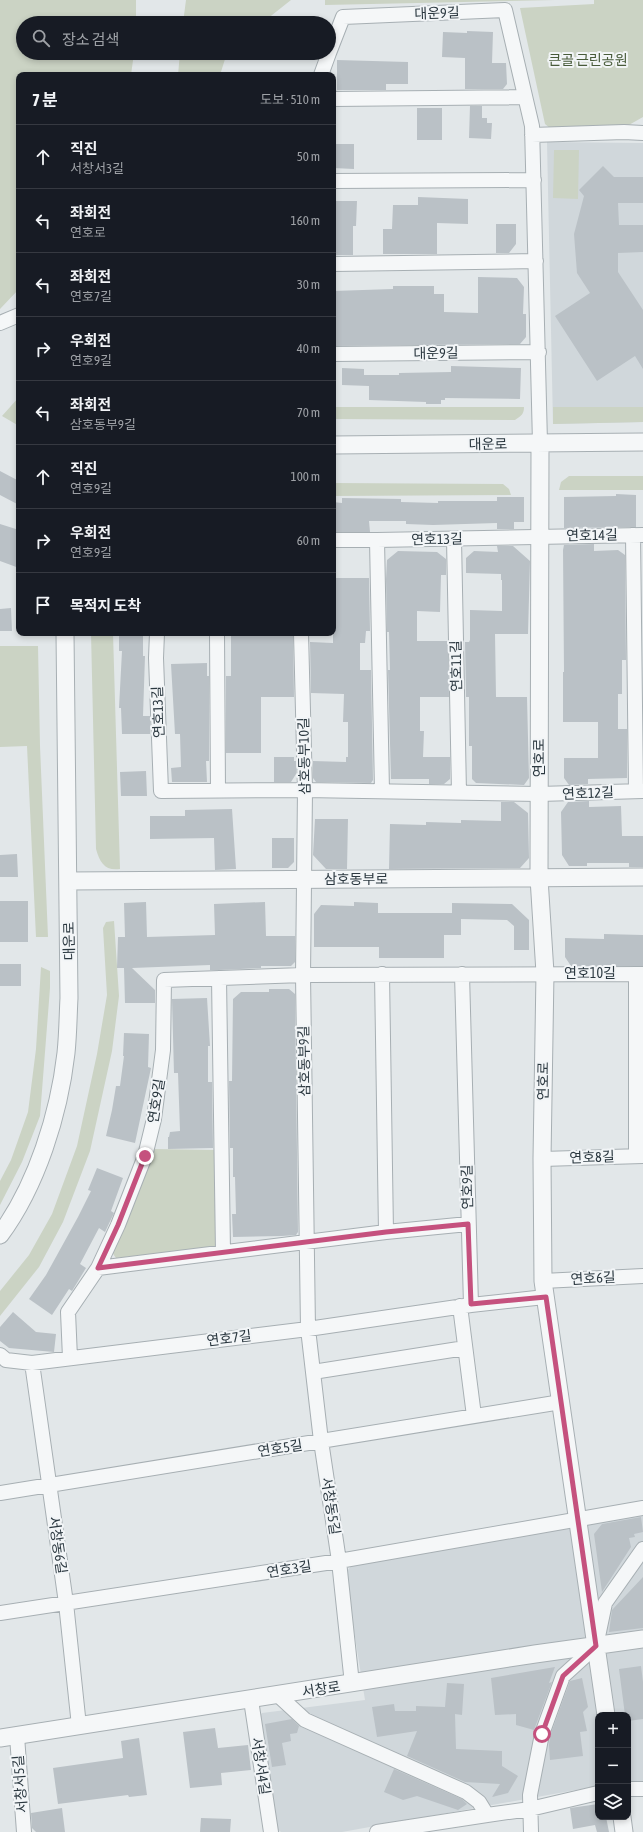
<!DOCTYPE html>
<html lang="ko">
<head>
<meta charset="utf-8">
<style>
	body { margin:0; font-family:"Asap Condensed","Noto Sans KR",sans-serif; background:#242831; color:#f1f3f6 }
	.controls { position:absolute; right:12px; bottom:12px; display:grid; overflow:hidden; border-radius:8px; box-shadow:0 2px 6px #0003 }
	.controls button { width:36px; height:36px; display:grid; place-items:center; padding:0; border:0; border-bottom:1px solid #363941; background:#171b24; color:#f1f3f6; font:20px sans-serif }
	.stop { position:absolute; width:12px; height:12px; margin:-9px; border:3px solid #c5517e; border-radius:50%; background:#fff }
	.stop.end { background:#c5517e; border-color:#fff; box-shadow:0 1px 4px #0008 }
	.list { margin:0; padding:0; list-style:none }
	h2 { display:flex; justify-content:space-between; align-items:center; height:52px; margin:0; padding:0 16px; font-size:17px }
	h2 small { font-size:13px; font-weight:400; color:#9ea1a6 }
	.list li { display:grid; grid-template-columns:26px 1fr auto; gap:12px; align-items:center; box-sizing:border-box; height:64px; padding:0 16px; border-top:1px solid #363941 }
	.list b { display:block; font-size:15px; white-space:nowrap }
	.list p { margin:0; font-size:13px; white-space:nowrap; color:#9ea1a6 }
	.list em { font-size:13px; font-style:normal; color:#9ea1a6 }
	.icon { flex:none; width:22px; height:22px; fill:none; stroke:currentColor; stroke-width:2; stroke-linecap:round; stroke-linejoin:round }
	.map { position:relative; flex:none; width:643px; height:1832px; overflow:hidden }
	.search { position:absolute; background:#171b24; box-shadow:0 2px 6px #0003; left:16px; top:16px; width:320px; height:44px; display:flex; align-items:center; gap:10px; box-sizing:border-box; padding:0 14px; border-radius:22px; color:#9ea1a6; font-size:15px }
	.panel { position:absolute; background:#171b24; box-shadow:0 2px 6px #0003; left:16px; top:72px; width:320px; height:564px; border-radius:8px }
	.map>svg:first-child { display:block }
	.built { fill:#d0d7db }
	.green { fill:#cbd3c4 }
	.building { fill:#bac1c6 }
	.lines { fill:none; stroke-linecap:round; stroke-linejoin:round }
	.minor-casing { stroke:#a7afb3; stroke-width:16 }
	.tertiary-casing { stroke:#a7afb3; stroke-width:19 }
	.minor { stroke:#f5f7f8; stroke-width:14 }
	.tertiary { stroke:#f5f7f8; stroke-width:17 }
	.route { stroke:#c5517e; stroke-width:5 }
	.labels { text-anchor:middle; stroke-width:4; stroke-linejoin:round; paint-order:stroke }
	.street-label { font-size:14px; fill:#2b3840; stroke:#f2f5f7 }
	.park-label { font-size:14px; fill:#485b3a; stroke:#f2f5f7 }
</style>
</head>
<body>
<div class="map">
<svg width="643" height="1832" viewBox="0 0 643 1832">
	<rect width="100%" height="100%" fill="#e2e7e9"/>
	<!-- built -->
	<path class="built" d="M547,142L643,143V422L553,424Z
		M643,1513V1782H628V1715H598V1786L342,1832H281L276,1828L257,1720L262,1713L365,1700L345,1574L354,1562Z"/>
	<!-- green -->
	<path class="green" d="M0,0H136V23H23V53H134L131,75H19V289L0,309Z
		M186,0H291L262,23H183Z
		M325,0H555L325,5Z
		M594,0H643V117L620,130L551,129L545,124L520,8L594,4Z
		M180,53H230L226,56L220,75H178Z
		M554,150H579L578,199L553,198Z
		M19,397V426L2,416Z
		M333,407H524C524,414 521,416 515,420L333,419Z
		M553,407H643V422L553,424Z
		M569,476H643V490H559L561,482Z
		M333,483L503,484L509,489L511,495L333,496Z
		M91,633H113L120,869C105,871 100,863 96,849Z
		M0,646H38L40,746L48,937H36L27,746L0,747Z
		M114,921L119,996L112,1051L90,1151L63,1222L39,1267L0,1316V1291L29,1255L52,1214L77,1146L97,1054L107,995L103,928L106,922Z
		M41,967L50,971V988L40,1116L22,1162L0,1205V1181L11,1160L28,1112L36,1049Z
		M151,1149L216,1150L217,1247L116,1258L111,1251C130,1218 140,1184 151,1149Z"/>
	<!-- building -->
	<path class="building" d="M467,31L493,32L492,63H506L507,84L503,89H465V58L442,57L443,32L467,33Z
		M337,60L408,62V84H386V90H337Z
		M470,106H482V118H487V123H492L491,139L469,138Z
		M417,108H442V140H417Z
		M333,144H354V169L333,168Z
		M603,166L614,177H643V203H618L619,225H643V252L618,253V272L643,310V369L635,356L597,381L555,316L590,293L577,273L574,234L584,196L579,190Z
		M418,197L468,199V224L437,223V254H383V229H392L393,205H418Z
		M334,201H357L356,226H353V255H334L335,227H333Z
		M496,224H516V244L509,253H496Z
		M478,277L517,278L524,287L523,314H526V337L520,344L333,346V291L393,289V286H434V294H444V312L478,313Z
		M451,366L521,368L520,399L445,398V400H441V404H426V402L369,400V386L342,385V368L364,369V375H399V373L451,372Z
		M0,471L19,481V505L0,495Z
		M616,494L636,495V527L564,528V497L616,496Z
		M497,497H524V522H514V529H497V523L433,525L406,524V521H369L370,532H333V502L342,503V498L401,499V502L438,503V501H497Z
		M0,524L19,530V568L0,561Z
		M594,544V551L618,550L625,555L626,660H622V694H618V729H627V778L588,779V784L569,785L564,778V758H598V722H563V672H564L563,550L564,545Z
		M497,546H513L530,561L528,634H495L496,697H527L529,778L524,785L476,783L472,779V746H469V697H466L465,642H469L470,640V610L502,611V580H501V574L466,573V558L474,551L498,552Z
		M398,551L437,552L446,559V575H441L440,612L417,611V641H448L449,697H420V731H424L423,757H450V779L444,784H429V779H391L388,670H390L389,632H387L386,579L387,560Z
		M333,578H369L370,631H366L365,643H360V670H371L373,780L371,783L316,782L313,778V761L346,762V757H348V722H343L344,694L311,693L310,642L333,643Z
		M11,608L12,631H0V609Z
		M119,633H143V656H145L143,716H150V734H122L121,708H119L122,651H119Z
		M231,633H293L294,697H261V753H226V676H231Z
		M207,663V676H209V761H206L207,782H172L171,768L181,767L180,734H175L171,664Z
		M274,757H294V761H296V774L291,782H274Z
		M146,771L147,796H121L120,772Z
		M589,801V807L621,806L622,836H643V867H629V863H587V866H569L562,855L561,812L568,802Z
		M501,802H514L528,813L529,858L520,868L389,869L390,824L426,825V822L461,823V820L501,821Z
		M232,809L236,869L215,870L214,838L150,839V816H185V810Z
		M315,819H348L347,869H326L313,855Z
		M272,838H294V862L288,868H272Z
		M17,854L18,877H0V855Z
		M0,901H28V942H0Z
		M146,902L147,937L215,935L214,904L265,902L266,936H295V962L291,966H261V968L219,970H210V965L132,968L155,990V1003H125L124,968H117L118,937H125L124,903Z
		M354,902L378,903V913H452V903L512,904L529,920V950H514V926L507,920L461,919V935H444V958H379V947H314V914L321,905L354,906Z
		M604,934L643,935V966H571L565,957V938L604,939Z
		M0,964H21V986H0Z
		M269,989H289L295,994L298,1232L296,1235L282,1236L233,1237L232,1214H236L235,1177H233V1148H230L229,1081H232L233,999L241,992H269Z
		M207,998L210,1046H208V1082H212L213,1148L168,1149V1137H169L170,1132L180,1131L178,1073H174L172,999Z
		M124,1033L149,1034L148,1067L151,1068L135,1143L106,1136L112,1110L116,1086H120L124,1056H123Z
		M97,1168L123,1178L111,1211L114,1213L105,1232L99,1228L80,1264L86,1268L72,1291L69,1289L52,1315L29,1299L46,1275L78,1217L91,1191L88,1190Z
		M13,1312L36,1332L56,1334L54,1352L9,1348L0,1341V1327Z
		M641,1517L643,1532L634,1534L635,1537L629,1538L631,1547L602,1592L594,1534L602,1524Z
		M643,1577V1628L609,1632L612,1610Z
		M641,1666L643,1682V1719L628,1721V1715H625L619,1669Z
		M555,1667L549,1683L552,1682L534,1730L516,1725V1714L495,1715L491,1678Z
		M582,1678L588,1707L583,1712L587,1731L580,1732L583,1756L550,1760L549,1745L550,1736L570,1681Z
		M447,1683L464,1684L462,1715L455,1714L456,1749L502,1751V1766L518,1776L508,1793L492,1797L500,1784L465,1782L407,1756L417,1731L377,1737L372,1707L394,1704L395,1711H416V1706L445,1707Z
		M292,1719L299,1726L297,1733L290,1734L291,1741L282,1743L286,1765L272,1767L265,1724Z
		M215,1728L218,1748L248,1745L251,1770L221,1773L222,1785L190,1788L183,1732Z
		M139,1738L147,1795L129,1797L128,1795L58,1804L53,1768L123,1758L121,1741Z
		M394,1769L462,1799L467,1804L458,1810L417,1796L403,1800L384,1792Z
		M598,1804V1817H606L609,1832H597L595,1825L573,1829L570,1808Z
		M62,1808L65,1832H36L32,1828L31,1813Z
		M201,1818L231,1819L230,1832H200Z"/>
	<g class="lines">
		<defs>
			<path id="minor" d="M329,53L343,17L505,10L532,126L540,443
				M321,75L329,53
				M333,99L525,97
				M532,135L624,132L643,133
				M333,181L534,180
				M333,264L536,261
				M0,323L19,315
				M333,354L539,352
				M633,535L636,791
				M454,539L459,793
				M333,540H377L643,535
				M377,540L382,791
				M157,633L156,658L161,791L305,790L539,794L643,791
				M217,633L218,791
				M301,633L305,790L303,975L308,1329L321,1441L339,1561L352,1684
				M382,974L386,1232
				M462,974L471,1305
				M636,974V1156
				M219,978L223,1252
				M542,1159L643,1156
				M98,1268L386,1232L468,1224
				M543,1281L643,1276
				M460,1306L474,1416
				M0,1355L6,1360L32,1363L308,1329L471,1305L545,1297
				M70,1358L68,1312L98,1268L118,1225L145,1156L154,1119L163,1050L164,980L303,975L643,974
				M32,1363L66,1603L79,1726
				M313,1372L465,1348
				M0,1493L561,1402
				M0,1613L339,1561L643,1508
				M279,1696L305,1720L466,1792L479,1802L487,1815L530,1809L598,1793
				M251,1700L271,1832
				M17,1736L24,1832
				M628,1789H643
				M377,1832L487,1815
				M531,1832L530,1795L542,1734L563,1676L596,1646L605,1603L643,1549"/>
			<path id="tertiary" d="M540,443L539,878L545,973L542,1159L543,1281L606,1715
				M333,445L643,442
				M68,881L643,877
				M0,1235C37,1185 59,1114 66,1053C68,1034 68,1016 69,998L65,633
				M0,1738L535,1654L643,1639
				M622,1817L624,1832"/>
		</defs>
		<!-- minor casing -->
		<use href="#minor" class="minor-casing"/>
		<!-- tertiary casing -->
		<use href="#tertiary" class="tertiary-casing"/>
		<!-- minor -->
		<use href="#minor" class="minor"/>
		<!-- tertiary -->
		<use href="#tertiary" class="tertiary"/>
	</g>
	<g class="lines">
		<!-- route -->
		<path class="route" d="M145,1156L118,1225L98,1268L386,1232L468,1224L471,1304L546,1297L596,1646L563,1676L542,1734"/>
	</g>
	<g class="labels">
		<!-- street labels -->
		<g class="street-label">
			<text transform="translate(437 13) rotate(-2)" y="5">대운9길</text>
			<text transform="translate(436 353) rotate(-1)" y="5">대운9길</text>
			<text transform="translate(488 444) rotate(-1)" y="5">대운로</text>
			<text transform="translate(592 535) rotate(-1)" y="5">연호14길</text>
			<text transform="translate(437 539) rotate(-1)" y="5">연호13길</text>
			<text transform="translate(456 666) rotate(-91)" y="5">연호11길</text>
			<text transform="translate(158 712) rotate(-92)" y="5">연호13길</text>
			<text transform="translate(304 756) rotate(-91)" y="5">삼호동부10길</text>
			<text transform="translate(539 758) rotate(-90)" y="5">연호로</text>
			<text transform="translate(588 793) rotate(-2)" y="5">연호12길</text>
			<text x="356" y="884">삼호동부로</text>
			<text transform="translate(69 941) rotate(-91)" y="5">대운로</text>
			<text x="590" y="978">연호10길</text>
			<text transform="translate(304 1061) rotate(-91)" y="5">삼호동부9길</text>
			<text transform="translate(543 1081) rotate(-89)" y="5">연호로</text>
			<text transform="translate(156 1101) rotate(-81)" y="5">연호9길</text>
			<text transform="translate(592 1157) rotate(-2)" y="5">연호8길</text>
			<text transform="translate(467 1187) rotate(-91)" y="5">연호9길</text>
			<text transform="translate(593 1278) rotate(-3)" y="5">연호6길</text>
			<text transform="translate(229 1338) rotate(-7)" y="5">연호7길</text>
			<text transform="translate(280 1448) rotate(-9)" y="5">연호5길</text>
			<text transform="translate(331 1506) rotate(81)" y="5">서창동5길</text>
			<text transform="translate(58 1545) rotate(82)" y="5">서창동6길</text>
			<text transform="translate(289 1569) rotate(-9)" y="5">연호3길</text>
			<text transform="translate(321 1689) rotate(-9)" y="5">서창로</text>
			<text transform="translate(261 1766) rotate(81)" y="5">서창서4길</text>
			<text transform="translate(20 1784) rotate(-94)" y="5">서창서5길</text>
		</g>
		<!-- park labels -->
		<g class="park-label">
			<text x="588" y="65">큰골 근린공원</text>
		</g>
	</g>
</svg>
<div class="controls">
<button>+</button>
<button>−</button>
<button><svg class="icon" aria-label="layers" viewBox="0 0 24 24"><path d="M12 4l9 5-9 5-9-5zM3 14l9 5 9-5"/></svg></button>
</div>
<div class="stop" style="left:542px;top:1734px"></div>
<div class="stop end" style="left:145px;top:1156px"></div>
<div class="search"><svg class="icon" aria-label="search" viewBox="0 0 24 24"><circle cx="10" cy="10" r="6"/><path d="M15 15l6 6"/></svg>장소 검색</div>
<section class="panel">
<h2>7 분<small>도보 · 510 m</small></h2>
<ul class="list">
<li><svg class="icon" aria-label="ahead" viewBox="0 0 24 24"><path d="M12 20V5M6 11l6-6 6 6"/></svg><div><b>직진</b><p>서창서3길</p></div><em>50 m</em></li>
<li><svg class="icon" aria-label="left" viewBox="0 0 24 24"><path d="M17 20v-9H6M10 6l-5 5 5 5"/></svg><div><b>좌회전</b><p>연호로</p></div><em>160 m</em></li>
<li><svg class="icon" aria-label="left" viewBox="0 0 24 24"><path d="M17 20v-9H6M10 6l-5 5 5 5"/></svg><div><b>좌회전</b><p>연호7길</p></div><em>30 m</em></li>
<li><svg class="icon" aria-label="right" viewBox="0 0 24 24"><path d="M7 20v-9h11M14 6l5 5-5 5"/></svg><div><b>우회전</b><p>연호9길</p></div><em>40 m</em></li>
<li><svg class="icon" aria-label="left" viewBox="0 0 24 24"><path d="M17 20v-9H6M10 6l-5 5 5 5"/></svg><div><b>좌회전</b><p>삼호동부9길</p></div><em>70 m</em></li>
<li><svg class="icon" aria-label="ahead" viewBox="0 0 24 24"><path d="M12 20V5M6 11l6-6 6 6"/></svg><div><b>직진</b><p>연호9길</p></div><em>100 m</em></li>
<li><svg class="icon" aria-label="right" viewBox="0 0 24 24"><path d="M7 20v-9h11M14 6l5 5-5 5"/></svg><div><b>우회전</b><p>연호9길</p></div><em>60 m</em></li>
<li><svg class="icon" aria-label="arrive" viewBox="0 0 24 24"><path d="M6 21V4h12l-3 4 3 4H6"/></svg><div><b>목적지 도착</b></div></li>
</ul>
</section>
</div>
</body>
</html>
